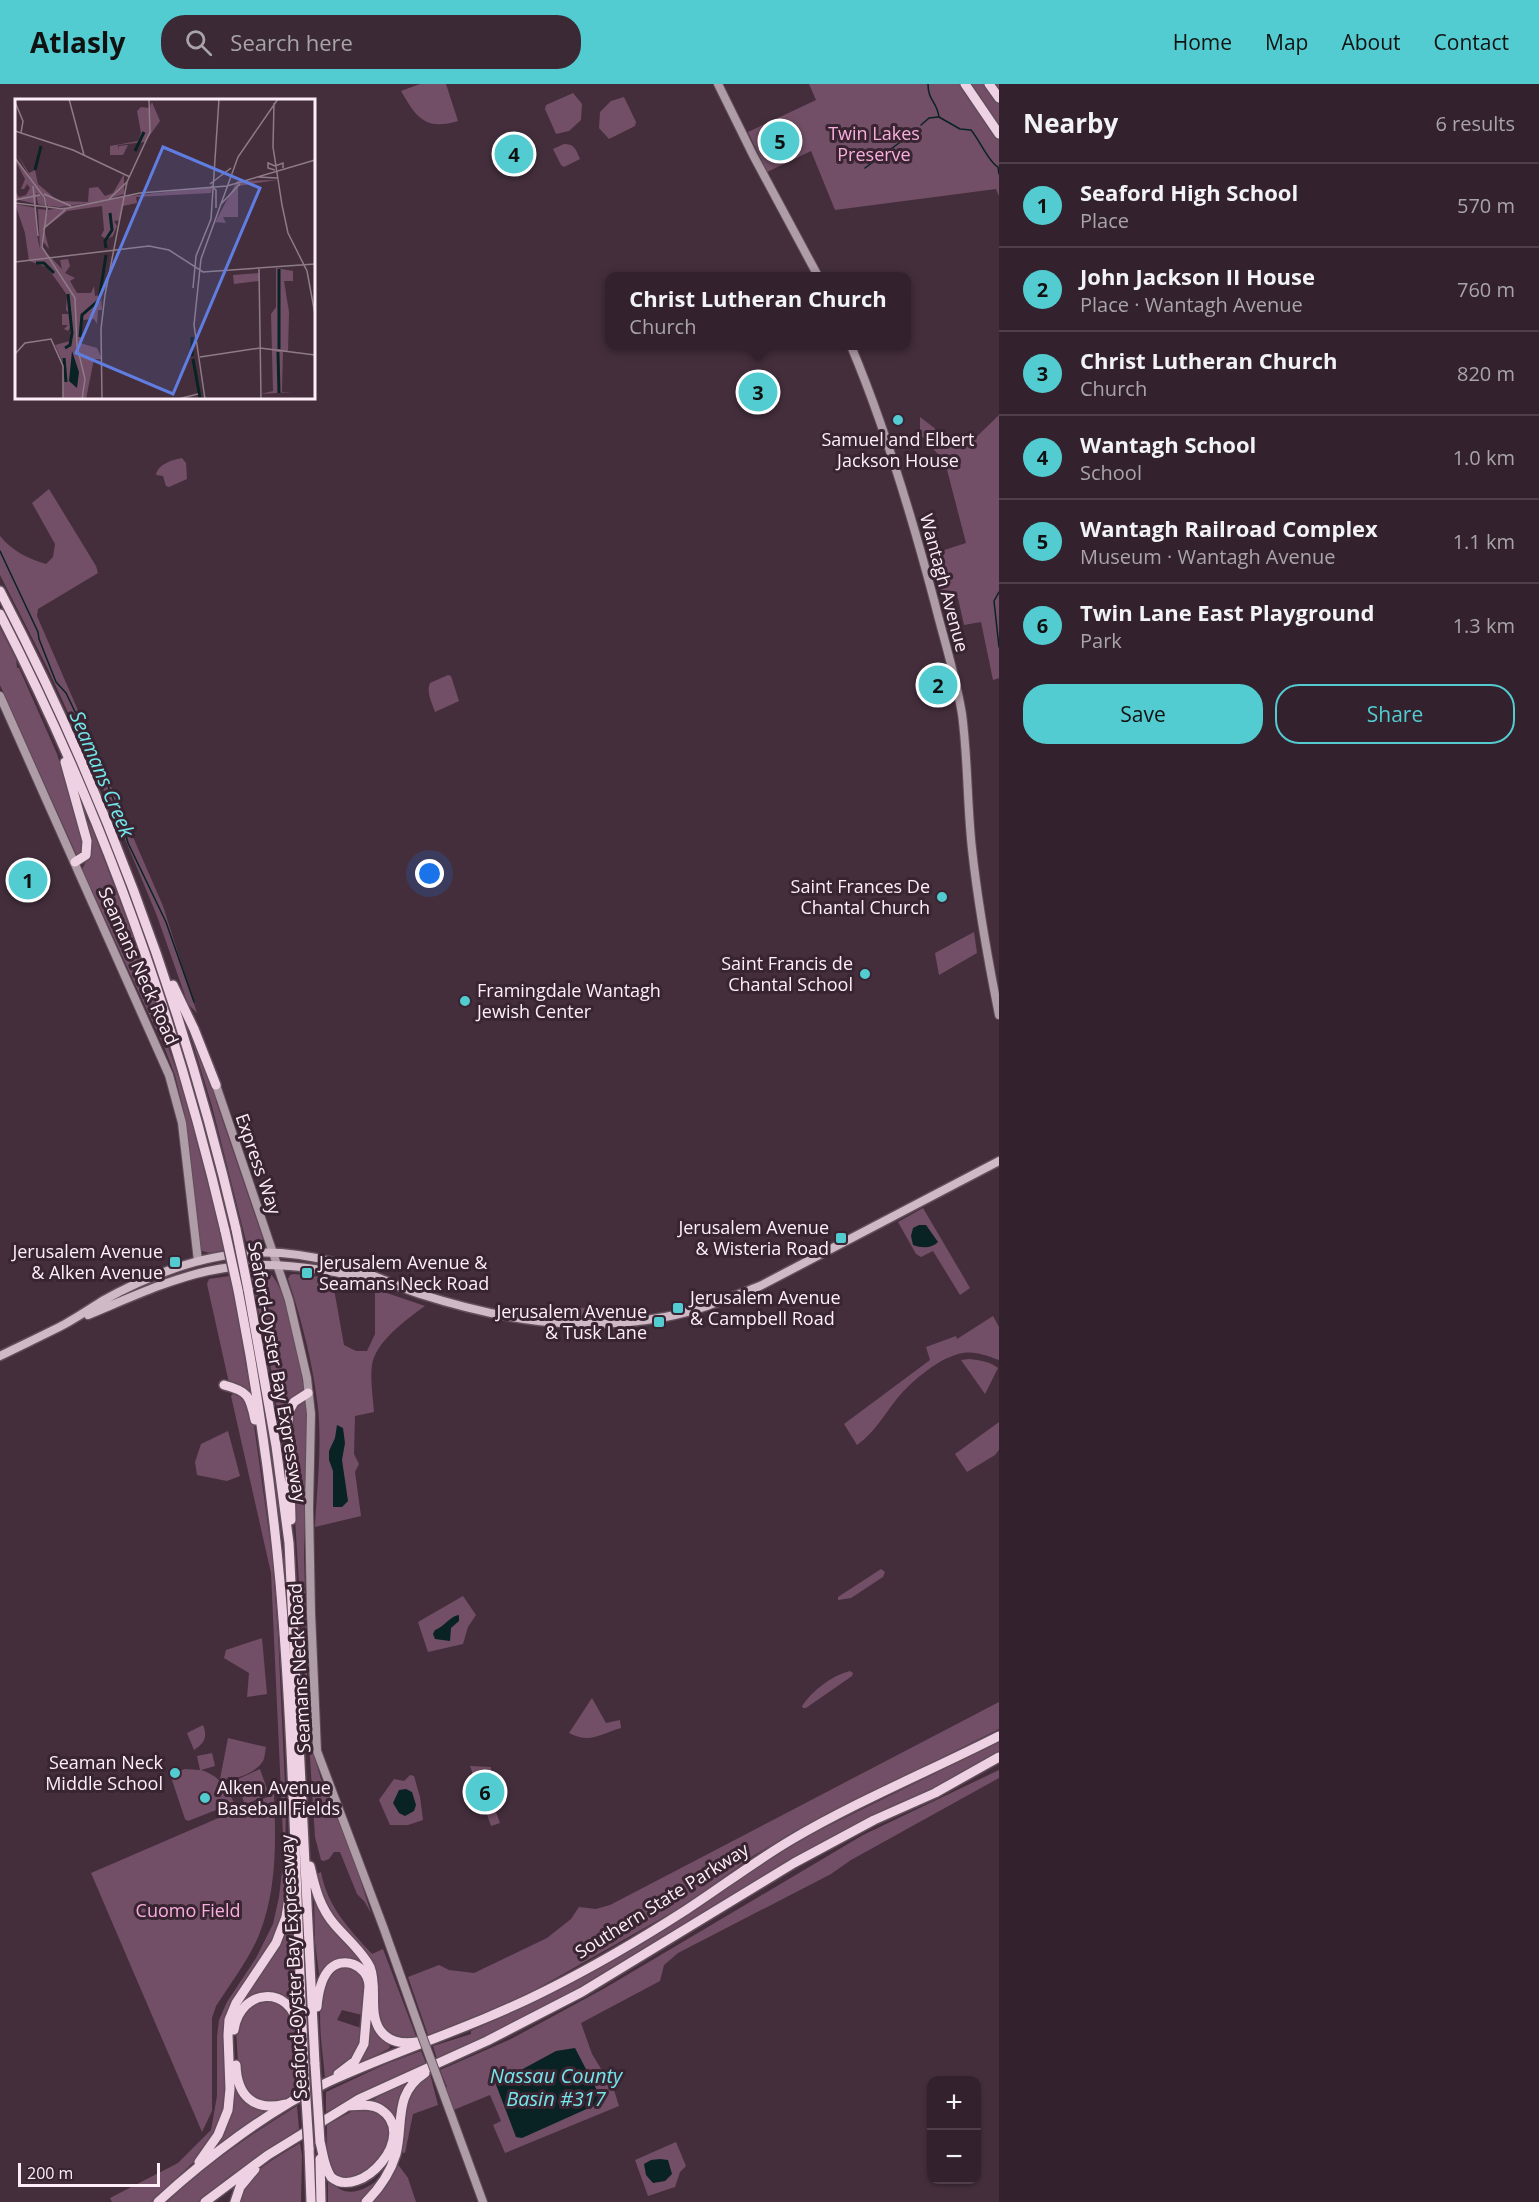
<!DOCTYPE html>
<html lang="en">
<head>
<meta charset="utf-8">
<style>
	body { margin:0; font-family:"Open Sans",sans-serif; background:#3b2a35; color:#f1f3f6 }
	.controls { position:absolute; right:18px; bottom:18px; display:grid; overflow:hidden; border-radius:12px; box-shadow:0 2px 4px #0004 }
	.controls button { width:54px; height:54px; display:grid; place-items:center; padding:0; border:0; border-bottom:2px solid #4e3f49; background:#33222d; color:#f1f3f6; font:30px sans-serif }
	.scale { position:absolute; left:18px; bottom:15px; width:142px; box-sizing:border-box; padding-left:6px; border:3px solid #fdeef7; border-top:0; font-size:16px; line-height:21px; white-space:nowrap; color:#fdeef7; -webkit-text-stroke:4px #392432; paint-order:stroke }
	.you { position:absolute; left:430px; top:790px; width:21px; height:21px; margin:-15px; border:4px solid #fff; border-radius:50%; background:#1a73e8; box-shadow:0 0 0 9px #1a73e833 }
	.badge { display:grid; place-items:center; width:39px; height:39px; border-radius:50%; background:#52ccd1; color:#111; font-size:20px; font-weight:700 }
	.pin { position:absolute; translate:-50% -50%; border:3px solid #fff; box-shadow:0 2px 6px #0006 }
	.popup { position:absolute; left:605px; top:188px; width:306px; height:78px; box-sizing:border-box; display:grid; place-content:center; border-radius:12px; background:#33222d; filter:drop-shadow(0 2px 4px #0005); font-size:20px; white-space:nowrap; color:#a9a4aa }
	.popup b { font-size:22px; color:#f1f3f6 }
	.popup::after { content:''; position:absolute; left:50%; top:100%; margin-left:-12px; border:12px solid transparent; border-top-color:#33222d }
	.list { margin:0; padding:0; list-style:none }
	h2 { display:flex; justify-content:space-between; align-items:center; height:78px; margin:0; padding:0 24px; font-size:26px }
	h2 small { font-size:20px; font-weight:400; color:#a9a4aa }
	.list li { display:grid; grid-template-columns:39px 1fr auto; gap:18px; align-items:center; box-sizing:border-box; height:84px; padding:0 24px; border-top:2px solid #4e3f49 }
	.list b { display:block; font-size:22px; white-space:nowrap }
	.list p { margin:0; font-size:20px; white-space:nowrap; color:#a9a4aa }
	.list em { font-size:20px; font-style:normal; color:#a9a4aa }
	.actions { display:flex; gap:12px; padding:18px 24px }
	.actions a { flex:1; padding:14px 0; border:2px solid #52ccd1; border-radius:24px; text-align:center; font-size:21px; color:#52ccd1 }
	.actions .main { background:#52ccd1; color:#111 }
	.icon { flex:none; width:33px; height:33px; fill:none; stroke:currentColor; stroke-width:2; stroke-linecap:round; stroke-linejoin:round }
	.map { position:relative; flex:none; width:999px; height:2118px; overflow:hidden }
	header { display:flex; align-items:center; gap:36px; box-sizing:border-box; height:84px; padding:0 30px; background:#52ccd1; color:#111 }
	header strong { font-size:28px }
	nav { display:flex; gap:33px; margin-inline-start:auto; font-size:21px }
	.search { width:420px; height:54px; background:#3b2a35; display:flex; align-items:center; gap:15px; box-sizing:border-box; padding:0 21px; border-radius:24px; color:#a9a4aa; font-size:22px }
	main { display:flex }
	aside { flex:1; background:#33222d }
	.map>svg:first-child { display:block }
	.green { fill:#724f66 }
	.water { fill:#092223 }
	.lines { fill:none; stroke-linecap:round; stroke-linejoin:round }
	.stream { stroke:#092223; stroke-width:1.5 }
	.secondary-casing { stroke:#624d5a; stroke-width:10 }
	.primary-casing { stroke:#624d5a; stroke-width:11 }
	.highway-casing { stroke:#624d5a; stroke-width:12 }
	.secondary { stroke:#ae9ca7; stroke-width:8 }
	.primary { stroke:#d0b9c7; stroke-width:8 }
	.highway { stroke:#eed2e3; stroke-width:9 }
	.secondary-bridge-casing { stroke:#624d5a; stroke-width:10; stroke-linecap:butt }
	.highway-bridge-casing { stroke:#624d5a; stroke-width:12; stroke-linecap:butt }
	.secondary-bridge { stroke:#ae9ca7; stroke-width:8 }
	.highway-bridge { stroke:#eed2e3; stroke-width:9 }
	.poi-dot { fill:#52ccd1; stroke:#392432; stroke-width:2 }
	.labels { text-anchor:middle; stroke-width:6; stroke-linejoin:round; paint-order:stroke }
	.park-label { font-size:18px; fill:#faafdf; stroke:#392432 }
	.poi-label { font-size:18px; fill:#fdeef7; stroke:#392432; text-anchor:end }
	.street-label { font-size:18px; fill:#fdeef7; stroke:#392432 }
	.water-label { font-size:20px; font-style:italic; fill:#72e7eb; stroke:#392432 }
	.inset-river { fill:none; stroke:#092223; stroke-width:3 }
	.inset-road { fill:none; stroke:#8e7b87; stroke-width:1.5 }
	.view { fill:#607ee1; fill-opacity:0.15; stroke:#607ee1; stroke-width:3 }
	.inset-edge { fill:none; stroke:#fdeef7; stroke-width:3 }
</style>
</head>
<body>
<header>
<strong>Atlasly</strong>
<div class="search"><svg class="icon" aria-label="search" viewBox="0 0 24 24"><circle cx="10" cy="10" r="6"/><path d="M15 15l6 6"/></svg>Search here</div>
<nav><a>Home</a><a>Map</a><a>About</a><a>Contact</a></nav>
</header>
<main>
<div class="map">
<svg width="999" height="2118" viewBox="0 0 999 2118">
	<rect width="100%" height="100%" fill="#442e3c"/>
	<!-- green -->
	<path class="green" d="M420,0H446L458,37C425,47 416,33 401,7Z
		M809,0H999V112L996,105L835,126L811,67L767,88L748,48L816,16Z
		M573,9L582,20L581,36L569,47L556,50L545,25L546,21Z
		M624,13L636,38L635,42L609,55L599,44L600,28L611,17Z
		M564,60C575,60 576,66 580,75L564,83L561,81L553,65Z
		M999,331V594L993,596L981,538L964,541L958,514L939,506L929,471L966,459L945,378L920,350V333L963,366Z
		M182,374L186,379L187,395L169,403L166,402L163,392L156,391C158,380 172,376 182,374Z
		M49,405L96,482L98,489L38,525L37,532L163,822L197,929L188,920L157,832L113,726L47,583L0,491V452C12,467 27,474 46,480L53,473L55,460L32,419Z
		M0,544L16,575L17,584H19L57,670L86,768L77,772L0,601Z
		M448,591L451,592L459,617L435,628C432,618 426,609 430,599Z
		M81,726L92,744L123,825L167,948L165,954L184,1009L225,1166L210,1169L202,1167L200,1165L185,1032L175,991L165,965L82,785L89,772Z
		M974,848L977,869L939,891L935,869Z
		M186,937L213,999V1004L217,1020L263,1155L257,1160L247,1161L212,1022Z
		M923,1124L970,1204L960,1211L933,1167L921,1173L916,1170L898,1138Z
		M268,1189C286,1195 301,1285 304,1305L303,1309L291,1317L285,1375L276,1319L278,1318L251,1191Z
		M294,1190L332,1194L344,1261L356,1267H367L375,1250V1205L425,1222C407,1235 375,1258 372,1281C370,1296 373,1313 374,1328L355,1332L354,1370L359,1380L355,1388L361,1432L315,1443C317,1404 322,1363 318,1324C313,1280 302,1237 288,1195L290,1191Z
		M230,1192L232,1199L251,1312L229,1299L207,1200L209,1195Z
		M633,1223L635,1228C614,1244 528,1230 500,1225Z
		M993,1232L999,1243V1276C987,1272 976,1267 963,1269C941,1272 910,1298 896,1316C884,1331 874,1349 857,1361L844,1340L930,1276L926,1263L956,1252L957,1255Z
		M969,1275C980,1276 991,1278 998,1284L985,1310L961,1276Z
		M235,1308H239L252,1327L272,1470L278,1550L286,1722L284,1829L271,1861L228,1927L227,2009L225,2031L213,2057L198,2074L151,2118H112L110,2114L178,2079L211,2046L217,2012V1953L219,1936L227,1918L256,1874L273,1840L279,1813L284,1770L283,1752L271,1489L231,1312Z
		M303,1317L306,1320L308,1362L304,1466L307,1589L313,1668L321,1695L351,1767L371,1829L364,1817L357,1810L340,1768H334L329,1775L324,1777L321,1776L315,1753L295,1435L291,1331L294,1323Z
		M999,1338V1366L995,1371L967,1388L955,1370Z
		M228,1347L240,1392L227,1397L197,1391L195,1378L201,1360Z
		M881,1485L885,1488L883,1493L851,1514L838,1516V1513Z
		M463,1512L476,1531L468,1543L463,1560L428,1568L418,1538Z
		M262,1554L267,1610L247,1613L249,1589L224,1574L226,1566Z
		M850,1587L853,1589L852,1592L806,1624H803L802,1622C813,1606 831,1592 850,1587Z
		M592,1614L606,1639L620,1636L621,1644C600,1650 590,1660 569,1649Z
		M999,1618V1645L795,1747L753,1772L685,1821L526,1911L465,1938L428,1951L408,1893L439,1881L449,1886L474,1889L547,1854L571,1835L579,1823L596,1825L610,1821Z
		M203,1641C208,1653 204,1660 194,1666L187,1649Z
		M228,1654L266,1663C265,1667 265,1674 263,1677C255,1690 233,1697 220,1695Z
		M999,1658V1671L952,1696L894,1722L605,1891L533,1930L437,1975L433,1962L471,1950V1947L528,1921L615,1875L703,1821L770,1774L814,1749Z
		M212,1669L215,1682L201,1686C218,1691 227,1703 234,1719L188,1737L185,1735L170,1690L185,1685L200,1686L197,1672Z
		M470,1682L491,1683V1714L500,1739L491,1742Z
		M260,1685L267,1705L264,1712L245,1721L236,1696Z
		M999,1686V1694L851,1776L831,1790L678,1869L664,1881L660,1897L581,1939L592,1970L614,2006L619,2022L505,2069L493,2041L501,2037L490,2011L451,2027L443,2006L447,2003L440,1986L511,1955L605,1904L863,1751Z
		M410,1691L414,1692L420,1713L423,1736L408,1741H390L379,1716L394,1695L404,1697Z
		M274,1710C276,1758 277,1806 259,1851C249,1875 230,1900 216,1922L212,1934V2027L202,2048L91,1789Z
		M321,1788C327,1822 349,1845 372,1870L383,1865L417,1955L402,1957L390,1953L381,1944L378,1930L377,1898L326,1824L315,1791Z
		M314,1809L365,1880L362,1882L340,1877L320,1898L315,1858Z
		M289,1837L292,1847L295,1927L277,1910L245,1917L242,1915L282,1857Z
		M343,1881L354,1882L364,1892V1928L362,1931L342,1926L337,1936L361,1944L363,1957L348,1981L325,1994C323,1962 308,1897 343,1881Z
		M259,1916C278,1916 284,1923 296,1938L294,1946L297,2008L279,2018L265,2020L252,2015L239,1995L236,1946L239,1933Z
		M369,1936C378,1940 388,1955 390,1964L359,1980L357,1978Z
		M421,1967L426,1979L326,2028V2008L386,1980Z
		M430,1990L438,2021L413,2030L405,2069L400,2068L404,2043V2023L414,2001Z
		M410,1996L397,2047L370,2018L389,2006Z
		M236,2003L265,2029L213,2067L211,2066L232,2005Z
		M297,2022L299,2045L227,2094L198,2118H167C206,2081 251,2050 297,2022Z
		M358,2024C363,2025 372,2024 376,2027C407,2044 382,2112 347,2101C340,2099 332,2094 330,2087C325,2073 327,2056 327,2041Z
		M676,2058L686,2082L680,2088L675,2103L648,2112L635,2076Z
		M300,2059L302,2071L301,2118H237C245,2089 276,2074 300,2059Z
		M397,2079L408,2094L416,2118H373L394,2090Z
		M328,2092C342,2118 365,2107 382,2093L363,2118H328Z"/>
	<!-- water -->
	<path class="water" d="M919,1141H926L938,1158C931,1165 922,1164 913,1161L911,1152L913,1144Z
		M337,1341L343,1344L345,1359L342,1376L348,1417L342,1423H333V1387L329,1376V1367L335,1354Z
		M459,1531V1537L451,1544L450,1557L435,1555L433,1550L435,1546C444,1543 450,1532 459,1531Z
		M406,1705L412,1708L416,1721L414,1727L405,1732L399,1729L393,1719L399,1706Z
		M575,1964L601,2014L600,2019L522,2054L516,2053L495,1998L506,1994L556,1967Z
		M660,2075L668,2076L672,2090L665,2097L653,2099L646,2091L644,2080L651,2076Z"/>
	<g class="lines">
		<!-- stream -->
		<path class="stream" d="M928,0C928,17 937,17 939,33L960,45L971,46C979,55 989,79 998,83L999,90
			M921,41L929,34L938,33
			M865,84L918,45
			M0,467L38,548L39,555L56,598L66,609L95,669L123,740L128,759L166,838L194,918
			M999,508L994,517L999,563"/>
		<defs>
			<path id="secondary" d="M718,0L753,71L818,192
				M851,262C886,345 912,433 935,520C944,556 956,593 962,630C968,675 967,720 972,765C978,821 988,876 999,931
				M0,612L169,991L182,1039L198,1177
				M216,1001L289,1216L307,1294L311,1330L309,1424L311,1529L317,1667L384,1845L422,1952
				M438,1995L483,2118"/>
			<path id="primary" d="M88,1231C127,1215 167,1196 208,1187C263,1175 318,1183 371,1196
				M0,1272C22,1261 44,1251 65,1240C78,1233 91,1224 104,1216C145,1193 201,1171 249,1169C277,1167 307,1171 334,1178C363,1186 391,1200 420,1210C502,1236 578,1249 665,1233C698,1227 729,1214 760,1202L999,1077"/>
			<path id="highway" d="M965,0L999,50
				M989,0L999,14
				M0,507C105,709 184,922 236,1145
				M0,530C101,726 175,933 225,1147
				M65,678L87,757L86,771L75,778
				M173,901L194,945L216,1001
				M248,1205L276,1362L289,1459L315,1980
				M238,1206C257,1303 271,1400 280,1498C294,1660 296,1822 304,1984
				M224,1301C248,1307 250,1312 255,1336
				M291,1436L288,1329L294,1318L308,1309
				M310,1782C315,1804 320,1824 335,1841C346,1854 362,1867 370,1883C378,1903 368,1928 380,1946C389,1959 404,1960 417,1958
				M317,1923C318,1911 320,1897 328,1887C342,1870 368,1881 369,1902L364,1960L355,1977L338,1990
				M234,1946C240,1904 291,1900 298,1943
				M236,1981C237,2011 253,2028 285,2020
				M320,2058C323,2069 324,2083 331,2093C360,2118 421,2051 380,2025C371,2019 359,2022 348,2022
				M309,2064L311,2118
				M320,2075L321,2118
				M199,2078L218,2051L228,2026L230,2005L228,1951L229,1936L236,1919L276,1859L286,1833L291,1801
				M158,2118C206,2074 269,2026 328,1998C400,1965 476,1942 547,1906C595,1882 641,1855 686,1826C721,1803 754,1778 791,1756C857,1717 930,1687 999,1652
				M205,2118L268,2071L359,2015L487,1957L582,1908L794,1779L874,1736L935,1709L999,1673
				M235,2118L240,2103L255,2085
				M366,2118C380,2104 390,2090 396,2070C404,2039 393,2010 425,1989"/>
		</defs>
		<!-- secondary casing -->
		<use href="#secondary" class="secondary-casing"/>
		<!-- primary casing -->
		<use href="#primary" class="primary-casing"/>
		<!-- highway casing -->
		<use href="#highway" class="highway-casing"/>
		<!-- secondary -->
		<use href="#secondary" class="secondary"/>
		<!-- primary -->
		<use href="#primary" class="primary"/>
		<!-- highway -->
		<use href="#highway" class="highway"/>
		<defs>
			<path id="secondary-bridge" d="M422,1952L438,1995"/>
			<path id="highway-bridge" d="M236,1145L248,1205
				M225,1147L238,1206
				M315,1980L320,2058
				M304,1984L309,2064"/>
		</defs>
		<!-- secondary-bridge casing -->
		<use href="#secondary-bridge" class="secondary-bridge-casing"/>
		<!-- highway-bridge casing -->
		<use href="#highway-bridge" class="highway-bridge-casing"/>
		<!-- secondary-bridge -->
		<use href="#secondary-bridge" class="secondary-bridge"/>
		<!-- highway-bridge -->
		<use href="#highway-bridge" class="highway-bridge"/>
	</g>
	<!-- markers -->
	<g class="poi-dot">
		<circle cx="898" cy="336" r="6"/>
		<circle cx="942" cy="813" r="6"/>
		<circle cx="865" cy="890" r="6"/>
		<circle cx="465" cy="917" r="6"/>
		<rect x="835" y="1148" width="12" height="12" rx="3"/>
		<rect x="169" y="1172" width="12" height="12" rx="3"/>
		<rect x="301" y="1183" width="12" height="12" rx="3"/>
		<rect x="672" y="1218" width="12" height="12" rx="3"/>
		<rect x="653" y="1232" width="12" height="12" rx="3"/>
		<circle cx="175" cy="1689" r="6"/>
		<circle cx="205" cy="1714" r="6"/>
	</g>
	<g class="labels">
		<!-- park labels -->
		<g class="park-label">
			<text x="874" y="56">Twin Lakes<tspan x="874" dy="21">Preserve</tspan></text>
			<text x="188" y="1833">Cuomo Field</text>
		</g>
		<!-- poi labels -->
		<g class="poi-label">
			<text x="898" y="362" text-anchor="middle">Samuel and Elbert<tspan x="898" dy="21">Jackson House</tspan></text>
			<text x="930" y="809">Saint Frances De<tspan x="930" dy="21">Chantal Church</tspan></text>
			<text x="853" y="886">Saint Francis de<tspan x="853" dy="21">Chantal School</tspan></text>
			<text x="477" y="913" text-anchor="start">Framingdale Wantagh<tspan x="477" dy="21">Jewish Center</tspan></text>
			<text x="829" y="1150">Jerusalem Avenue<tspan x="829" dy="21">&amp; Wisteria Road</tspan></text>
			<text x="163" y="1174">Jerusalem Avenue<tspan x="163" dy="21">&amp; Alken Avenue</tspan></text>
			<text x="319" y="1185" text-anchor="start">Jerusalem Avenue &amp;<tspan x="319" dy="21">Seamans Neck Road</tspan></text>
			<text x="690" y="1220" text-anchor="start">Jerusalem Avenue<tspan x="690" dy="21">&amp; Campbell Road</tspan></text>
			<text x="647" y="1234">Jerusalem Avenue<tspan x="647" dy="21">&amp; Tusk Lane</tspan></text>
			<text x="163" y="1685">Seaman Neck<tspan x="163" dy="21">Middle School</tspan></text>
			<text x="217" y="1710" text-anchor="start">Alken Avenue<tspan x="217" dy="21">Baseball Fields</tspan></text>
		</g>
		<!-- street labels -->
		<g class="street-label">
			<text transform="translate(944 499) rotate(75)" y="6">Wantagh Avenue</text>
			<text transform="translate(138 882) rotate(66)" y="6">Seamans Neck Road</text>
			<text transform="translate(258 1080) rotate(71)" y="6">Express Way</text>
			<text transform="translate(277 1288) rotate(80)" y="6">Seaford-Oyster Bay Expressway</text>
			<text transform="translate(300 1584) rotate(-93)" y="6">Seamans Neck Road</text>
			<text transform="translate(662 1817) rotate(-32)" y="6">Southern State Parkway</text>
			<text transform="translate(294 1883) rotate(-93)" y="6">Seaford-Oyster Bay Expressway</text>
		</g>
		<!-- water labels -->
		<g class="water-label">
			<text transform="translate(102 690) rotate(67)" y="7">Seamans Creek</text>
			<text x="556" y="1999">Nassau County<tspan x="556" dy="23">Basin #317</tspan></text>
		</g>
	</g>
	<!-- overview -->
	<g transform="translate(15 15)">
		<rect width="300" height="300" fill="#442e3c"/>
		<path d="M137,3L145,22L130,43L103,46L104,51V47L113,46L108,56H95V47L123,42L126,34L122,12L126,8L134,9ZM0,52L14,74L20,71L23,85L43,102L73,103L74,89L83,88L90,97L98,94L109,75V95L87,102L45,108L33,107L26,93L31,107L23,105L21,95L25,96L21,94V105L0,100V92L4,98L11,96L15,89L12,85L9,90H6L10,80L0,61L15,78ZM262,81L223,87V118H208L211,124L200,123L195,133L222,82ZM197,88L196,94L121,98L122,104L108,107L105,121L99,122L102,127L98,137L91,141L92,150L90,139L86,137L89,131L87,107L52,112L29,130L34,150L26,140L33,111L114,97ZM0,105L21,109L22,136L25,150L23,110L32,111L26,148L47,170L45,161L53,160L55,167L50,174L60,179L55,182L62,194H76L79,187L80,197L86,196L87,211H83L82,225L79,220L68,221L65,244L82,249L87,260H79L71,300H48L49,266L40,246L55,242V229L53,232L49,230L53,226H47V215H55L51,211L52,196L32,168L14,162L10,134ZM261,169L278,172V182H269L274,213L273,253H268L267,290V293H277L246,295L258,292L256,215L261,208ZM244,174V182L219,185L218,176Z" fill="#724f66"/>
		<path d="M57,252L64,273L62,289L54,282Z" fill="#092223"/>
		<path class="inset-river" d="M120,52L129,33M20,71L26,47M91,149L90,142L97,131L95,114M21,164H29L39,174M65,238L67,216L84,201L91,156M177,238V257M50,249L55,246L57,234L53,195M264,250V170M263,253L264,294M49,259L51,283M178,260L185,299"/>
		<path class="inset-road" d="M54,0L69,56M0,3L8,22L6,34M259,4L258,48L267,106L273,134L292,172L300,215M0,32L58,51L115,78M0,59L29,98L32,110L27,148L60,199L62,247L70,280L67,300M260,71L253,69V64L260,67L268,64V69M243,78L262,79M195,85L216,69M18,87L23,137M196,87L201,91V109M29,95L56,107M94,100L112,83M0,101L25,96M0,104L49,110L125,94L212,87L300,61M205,106L225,85M28,130L50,111M0,163L134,147L154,151L188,173L300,165M244,170L246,300M178,189L181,157L196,120L204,0M0,255L10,244L36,240L48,267V300M185,258L245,249L300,256M87,300L86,230L90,196L112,83L135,33L134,0M163,300L183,295M190,300L179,226L186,160L223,58L263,0"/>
		<path class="view" d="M148,48L245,89L158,295L61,254Z"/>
		<rect width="300" height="300" class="inset-edge"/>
	</g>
</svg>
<div class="controls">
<button>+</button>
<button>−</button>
</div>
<div class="scale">200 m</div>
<div class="you"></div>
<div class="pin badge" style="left:28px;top:796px">1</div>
<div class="pin badge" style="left:938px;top:601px">2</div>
<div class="pin badge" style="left:758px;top:308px">3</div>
<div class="popup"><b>Christ Lutheran Church</b>Church</div>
<div class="pin badge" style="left:514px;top:70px">4</div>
<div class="pin badge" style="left:780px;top:57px">5</div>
<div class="pin badge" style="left:485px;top:1708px">6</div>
</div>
<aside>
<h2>Nearby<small>6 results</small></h2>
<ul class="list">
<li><span class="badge">1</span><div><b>Seaford High School</b><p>Place</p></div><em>570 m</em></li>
<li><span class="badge">2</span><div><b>John Jackson II House</b><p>Place · Wantagh Avenue</p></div><em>760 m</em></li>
<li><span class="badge">3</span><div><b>Christ Lutheran Church</b><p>Church</p></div><em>820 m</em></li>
<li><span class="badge">4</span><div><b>Wantagh School</b><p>School</p></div><em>1.0 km</em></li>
<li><span class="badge">5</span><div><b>Wantagh Railroad Complex</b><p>Museum · Wantagh Avenue</p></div><em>1.1 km</em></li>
<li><span class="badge">6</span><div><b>Twin Lane East Playground</b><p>Park</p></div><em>1.3 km</em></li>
</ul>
<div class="actions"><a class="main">Save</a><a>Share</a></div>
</aside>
</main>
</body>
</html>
